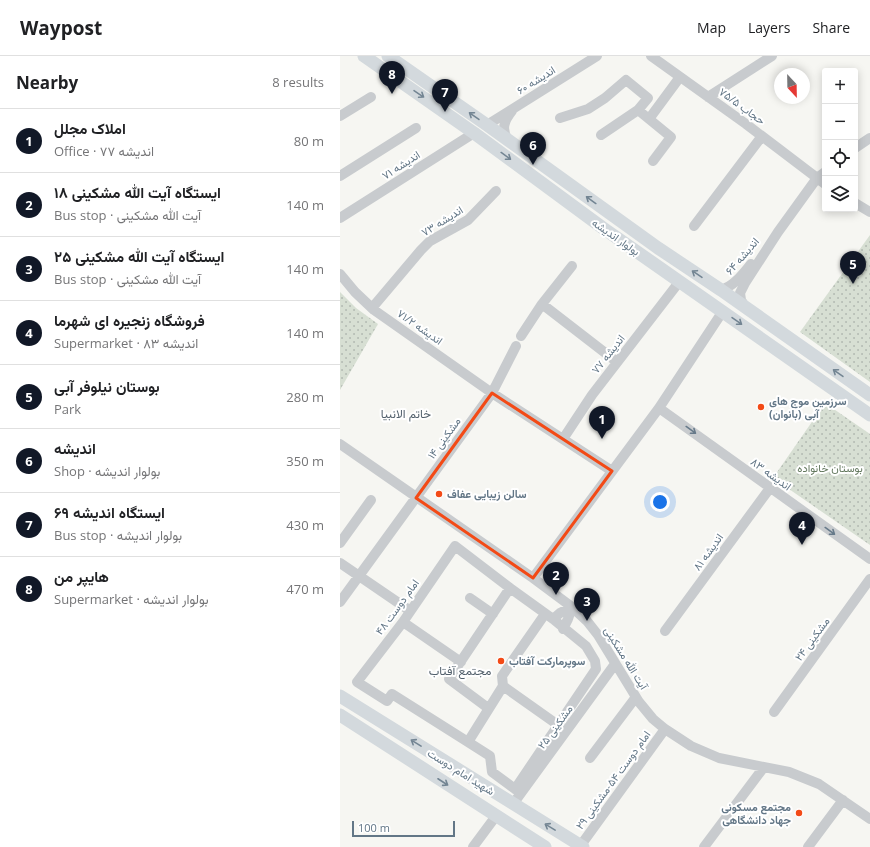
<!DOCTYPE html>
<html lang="en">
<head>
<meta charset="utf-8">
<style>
	body { margin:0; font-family:"Open Sans",Vazirmatn,sans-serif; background:#f6f6f6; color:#202124 }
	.controls { position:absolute; right:12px; top:12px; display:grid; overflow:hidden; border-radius:4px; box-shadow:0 2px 10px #0003 }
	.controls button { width:36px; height:36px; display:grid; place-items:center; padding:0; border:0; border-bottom:1px solid #e0e0e0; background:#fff; color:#202124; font:20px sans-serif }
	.compass { position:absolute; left:434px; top:12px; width:36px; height:36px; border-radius:50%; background:#fff; box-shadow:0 2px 10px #0003; rotate:158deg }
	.scale { position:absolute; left:12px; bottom:10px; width:103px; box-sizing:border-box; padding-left:4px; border:2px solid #627686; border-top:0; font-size:11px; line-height:14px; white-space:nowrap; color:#627686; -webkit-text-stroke:3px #fff; paint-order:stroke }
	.you { position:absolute; left:320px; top:446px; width:14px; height:14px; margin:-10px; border:3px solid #fff; border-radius:50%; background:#1a73e8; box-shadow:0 0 0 6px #1a73e833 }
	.badge { display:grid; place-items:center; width:26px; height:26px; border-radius:50%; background:#111827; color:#fff; font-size:13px; font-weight:700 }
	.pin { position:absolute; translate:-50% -33px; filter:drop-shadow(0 1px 2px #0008) }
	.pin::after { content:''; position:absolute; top:21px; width:14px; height:12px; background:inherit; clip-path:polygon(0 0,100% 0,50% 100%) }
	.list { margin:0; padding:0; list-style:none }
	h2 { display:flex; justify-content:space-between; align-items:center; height:52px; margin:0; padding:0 16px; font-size:17px }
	h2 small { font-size:13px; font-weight:400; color:#757577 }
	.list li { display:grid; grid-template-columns:26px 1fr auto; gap:12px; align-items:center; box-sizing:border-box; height:64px; padding:0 16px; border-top:1px solid #e0e0e0 }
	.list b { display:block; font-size:15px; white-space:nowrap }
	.list p { margin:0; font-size:13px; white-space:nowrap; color:#757577 }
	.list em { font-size:13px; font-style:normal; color:#757577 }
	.icon { flex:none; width:22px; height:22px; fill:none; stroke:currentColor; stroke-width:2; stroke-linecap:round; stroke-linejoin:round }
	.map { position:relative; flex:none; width:530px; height:791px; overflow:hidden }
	header { display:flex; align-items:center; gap:24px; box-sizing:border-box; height:56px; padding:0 20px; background:#fff; border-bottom:1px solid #e0e0e0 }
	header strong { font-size:19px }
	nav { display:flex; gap:22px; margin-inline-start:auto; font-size:14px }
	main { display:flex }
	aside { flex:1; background:#fff }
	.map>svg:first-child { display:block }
	.park { fill:url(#park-dots) }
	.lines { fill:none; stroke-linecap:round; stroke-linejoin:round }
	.minor { stroke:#c8cbce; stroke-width:10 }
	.major { stroke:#d3d9dd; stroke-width:13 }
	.oneway { stroke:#738593 }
	.oneway2 { stroke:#677a8a }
	.marked { fill:none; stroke:#f34a16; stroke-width:3; stroke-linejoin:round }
	.poi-dot { fill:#f34a16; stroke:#fff; stroke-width:1.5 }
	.labels { text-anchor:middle; stroke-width:4; stroke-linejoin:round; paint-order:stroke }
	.street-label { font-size:11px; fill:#627686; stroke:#fff }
	.poi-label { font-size:11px; font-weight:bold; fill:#627686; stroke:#fff; text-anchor:start }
	.park-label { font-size:11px; fill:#63785e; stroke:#fff }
	.neighbourhood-label { font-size:12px; fill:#515f6b; stroke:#fff }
</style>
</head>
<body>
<header>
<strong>Waypost</strong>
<nav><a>Map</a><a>Layers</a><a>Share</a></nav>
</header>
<main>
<aside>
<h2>Nearby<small>8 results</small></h2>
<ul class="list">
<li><span class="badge">1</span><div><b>املاک مجلل</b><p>Office · اندیشه ۷۷</p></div><em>80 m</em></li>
<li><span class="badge">2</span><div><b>ایستگاه آیت الله مشکینی ۱۸</b><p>Bus stop · آیت الله مشکینی</p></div><em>140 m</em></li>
<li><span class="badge">3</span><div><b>ایستگاه آیت الله مشکینی ۲۵</b><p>Bus stop · آیت الله مشکینی</p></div><em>140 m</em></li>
<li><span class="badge">4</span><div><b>فروشگاه زنجیره ای شهرما</b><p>Supermarket · اندیشه ۸۳</p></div><em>140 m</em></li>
<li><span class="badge">5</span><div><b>بوستان نیلوفر آبی</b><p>Park</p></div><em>280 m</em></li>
<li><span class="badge">6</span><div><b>اندیشه</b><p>Shop · بولوار اندیشه</p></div><em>350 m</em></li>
<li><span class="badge">7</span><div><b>ایستگاه اندیشه ۶۹</b><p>Bus stop · بولوار اندیشه</p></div><em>430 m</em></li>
<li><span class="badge">8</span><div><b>هایپر من</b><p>Supermarket · بولوار اندیشه</p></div><em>470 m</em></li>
</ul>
</aside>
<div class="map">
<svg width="530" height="791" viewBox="0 0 530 791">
	<defs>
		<pattern id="park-dots" width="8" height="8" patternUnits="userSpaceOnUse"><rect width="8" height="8" fill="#d7dfd3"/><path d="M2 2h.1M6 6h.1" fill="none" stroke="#b2b9b1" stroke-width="1.8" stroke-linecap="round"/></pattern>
	</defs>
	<rect width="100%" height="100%" fill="#f6f6f2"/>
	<!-- park -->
	<path class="park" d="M530,179V326L460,276Z
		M0,236L16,252L38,268L0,334Z
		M485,347L530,378V489L433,422Z"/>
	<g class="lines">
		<!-- minor -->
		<path class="minor" d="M311,0L406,68L485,128
			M368,41L432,0
			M298,54L331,81L313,105
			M0,60L31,41
			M220,62L248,53L265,42L286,24L308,42L298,54L261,79
			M309,63L340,21
			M147,69L257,0
			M168,84C161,73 164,65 172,55
			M515,92L530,82
			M0,120L76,72
			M515,147L530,156
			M0,162L134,77
			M354,170L422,80
			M0,218L15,236L34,254L152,337L272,415
			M381,234C394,230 402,219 411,208
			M202,248L277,306
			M405,251L401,244L400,237L405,227L438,176L477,122L485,116
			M32,252L81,194L90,185L128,164L156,135
			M181,280L202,248L232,210
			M319,352L530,503
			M223,383L252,339L336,230
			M0,388L193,522L232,551L247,565L258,579L299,646L313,663L325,673L351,690L379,702L449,716L479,728L530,763
			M0,487L31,444
			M0,507L66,552
			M193,522L319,352L383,255
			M130,542L153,558
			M0,546L152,337L176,290
			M213,563L220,557L232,551
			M63,566L121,606
			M223,573L228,563L232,551
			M325,575L430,432
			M163,630L218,669
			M148,652L109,623L170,532L213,563L246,590L255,605L256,613L175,733L152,716L150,700L128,686L163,630L162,620L205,558
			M434,656L530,523
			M128,686L52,638L47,645L17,626L63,566L115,490L170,532
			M250,702L296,641
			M173,748L275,608
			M241,789L325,673
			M133,791L156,760
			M364,791L424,711
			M468,791L503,744"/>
		<!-- major -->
		<path class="major" d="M24,0L134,77L263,172L530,359
			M48,0L147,69L318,192L381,234L530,339
			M0,640L243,791
			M0,659L205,791"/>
	</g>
	<!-- one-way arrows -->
	<defs><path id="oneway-shaft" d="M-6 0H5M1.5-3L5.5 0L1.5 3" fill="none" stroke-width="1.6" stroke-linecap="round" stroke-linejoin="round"/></defs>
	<g class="oneway">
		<use href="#oneway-shaft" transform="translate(79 38) rotate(34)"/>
		<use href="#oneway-shaft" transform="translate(134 60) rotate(-145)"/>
		<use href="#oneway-shaft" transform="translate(166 100) rotate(36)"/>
		<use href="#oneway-shaft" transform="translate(251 144) rotate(-144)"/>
		<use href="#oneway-shaft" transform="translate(357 218) rotate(-146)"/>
		<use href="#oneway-shaft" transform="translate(397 265) rotate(35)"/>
		<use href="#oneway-shaft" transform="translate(498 317) rotate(-145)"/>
		<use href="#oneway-shaft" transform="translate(76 687) rotate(-148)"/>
		<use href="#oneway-shaft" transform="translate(103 726) rotate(33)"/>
		<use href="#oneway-shaft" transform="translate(210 771) rotate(-149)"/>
	</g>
	<g class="oneway2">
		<use href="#oneway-shaft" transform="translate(351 374) rotate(36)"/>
		<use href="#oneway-shaft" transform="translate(490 475) rotate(36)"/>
	</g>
	<!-- marked area -->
	<path class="marked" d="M152,337L272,415L193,522L76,442Z"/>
	<!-- markers -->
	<g class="poi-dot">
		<circle cx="421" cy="351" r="4"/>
		<circle cx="99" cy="438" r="4"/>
		<circle cx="161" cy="605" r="4"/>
		<circle cx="459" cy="757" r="4"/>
	</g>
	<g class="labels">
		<!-- street labels -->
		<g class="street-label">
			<text transform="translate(196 24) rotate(-32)" y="4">اندیشه ۶۰</text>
			<text transform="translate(402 50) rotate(36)" y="4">حجاب ۷۵/۵</text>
			<text transform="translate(61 109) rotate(-33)" y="4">اندیشه ۷۱</text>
			<text transform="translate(102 165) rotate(-32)" y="4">اندیشه ۷۳</text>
			<text transform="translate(276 181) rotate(35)" y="4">بولوار اندیشه</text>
			<text transform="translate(402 200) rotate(-49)" y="4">اندیشه ۶۴</text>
			<text transform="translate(80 271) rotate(35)" y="4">اندیشه ۷۱/۲</text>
			<text transform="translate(268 298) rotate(-52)" y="4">اندیشه ۷۷</text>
			<text transform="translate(104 382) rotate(-54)" y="4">مشکینی ۱۴</text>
			<text transform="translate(431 418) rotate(36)" y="4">اندیشه ۸۳</text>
			<text transform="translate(368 496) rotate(-54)" y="4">اندیشه ۸۱</text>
			<text transform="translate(57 551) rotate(-54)" y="4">امام دوست ۴۸</text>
			<text transform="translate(472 583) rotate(-54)" y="4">مشکینی ۲۴</text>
			<text transform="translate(286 602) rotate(58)" y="4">آیت الله مشکینی</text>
			<text transform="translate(215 671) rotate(-54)" y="4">مشکینی ۲۵</text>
			<text transform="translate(121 716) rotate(32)" y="4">شهید امام دوست</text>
			<text transform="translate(273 724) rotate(-54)" y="4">امام دوست ۵۴-مشکینی ۲۹</text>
		</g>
		<!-- poi labels -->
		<g class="poi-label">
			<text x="429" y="349">سرزمین موج های<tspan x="429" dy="13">آبی (بانوان)</tspan></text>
			<text x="107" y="442">سالن زیبایی عفاف</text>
			<text x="169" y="609">سوپرمارکت آفتاب</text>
			<text x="451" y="755" text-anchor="end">مجتمع مسکونی<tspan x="451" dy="13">جهاد دانشگاهی</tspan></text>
		</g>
		<!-- park labels -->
		<g class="park-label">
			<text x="490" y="416">بوستان خانواده</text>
		</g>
		<!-- neighbourhood labels -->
		<g class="neighbourhood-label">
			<text x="66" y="362">خاتم الانبیا</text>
			<text x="120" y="619">مجتمع آفتاب</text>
		</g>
	</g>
</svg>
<div class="controls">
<button>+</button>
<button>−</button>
<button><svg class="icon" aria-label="locate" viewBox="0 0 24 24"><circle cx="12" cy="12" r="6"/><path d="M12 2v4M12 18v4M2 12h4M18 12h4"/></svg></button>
<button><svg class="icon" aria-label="layers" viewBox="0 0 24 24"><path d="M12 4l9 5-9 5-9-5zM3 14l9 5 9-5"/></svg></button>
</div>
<svg class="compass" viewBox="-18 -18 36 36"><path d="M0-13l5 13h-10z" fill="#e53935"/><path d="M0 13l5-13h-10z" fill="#757577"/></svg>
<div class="scale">100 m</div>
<div class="you"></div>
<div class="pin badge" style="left:262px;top:383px">1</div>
<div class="pin badge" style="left:216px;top:539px">2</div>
<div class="pin badge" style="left:247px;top:565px">3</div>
<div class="pin badge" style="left:462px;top:489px">4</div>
<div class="pin badge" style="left:513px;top:228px">5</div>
<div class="pin badge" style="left:193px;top:109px">6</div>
<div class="pin badge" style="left:105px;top:56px">7</div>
<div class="pin badge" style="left:52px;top:38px">8</div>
</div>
</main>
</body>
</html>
